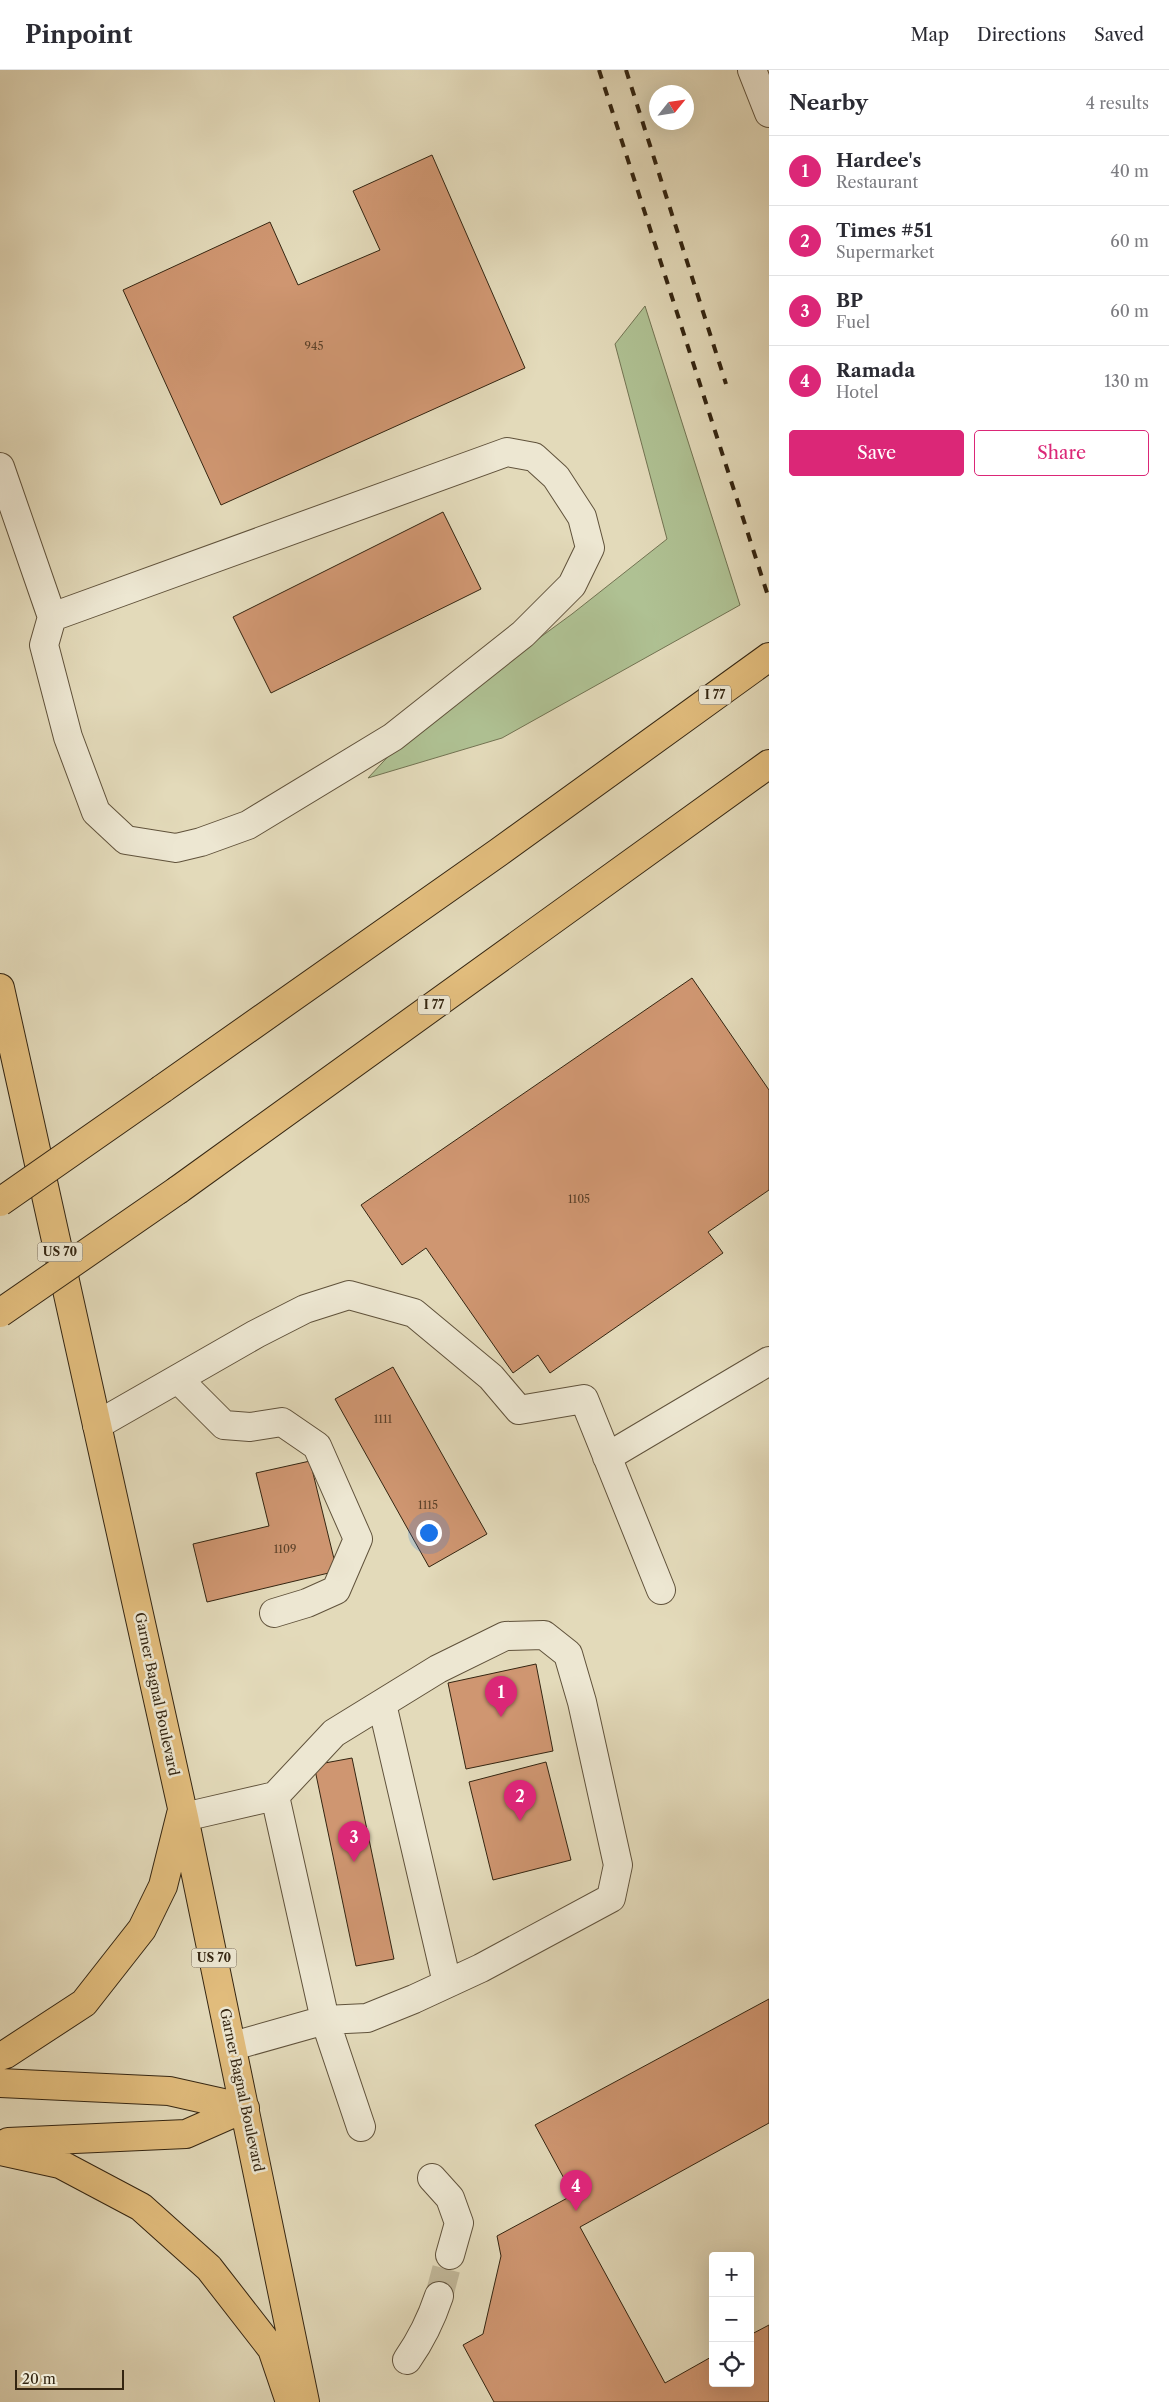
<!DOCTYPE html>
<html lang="en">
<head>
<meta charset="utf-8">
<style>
	body { margin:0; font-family:"Libre Caslon Text",serif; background:#f2f2f3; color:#2b2b33 }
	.controls { position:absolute; right:15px; bottom:15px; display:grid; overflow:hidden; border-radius:5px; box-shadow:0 5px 20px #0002 }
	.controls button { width:45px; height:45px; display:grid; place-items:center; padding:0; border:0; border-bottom:1px solid #e1e1e2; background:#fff; color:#2b2b33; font:25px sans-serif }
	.compass { position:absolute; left:649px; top:15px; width:45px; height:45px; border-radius:50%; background:#fff; box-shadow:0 5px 20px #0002; rotate:60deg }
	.scale { position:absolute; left:15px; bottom:12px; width:109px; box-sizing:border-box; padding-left:5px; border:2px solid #342511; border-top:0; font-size:14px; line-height:18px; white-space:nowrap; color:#342511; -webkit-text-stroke:4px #ede7d2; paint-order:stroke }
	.you { position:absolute; left:428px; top:1462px; width:18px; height:18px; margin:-12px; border:4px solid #fff; border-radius:50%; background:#1a73e8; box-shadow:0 0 0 8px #1a73e833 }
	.badge { display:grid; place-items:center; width:32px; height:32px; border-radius:50%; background:#db2777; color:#fff; font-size:16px; font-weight:700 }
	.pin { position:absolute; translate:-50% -41px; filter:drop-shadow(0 1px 2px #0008) }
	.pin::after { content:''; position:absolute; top:26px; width:18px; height:15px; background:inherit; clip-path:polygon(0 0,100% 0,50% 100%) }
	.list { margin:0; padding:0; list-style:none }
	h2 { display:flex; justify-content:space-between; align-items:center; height:65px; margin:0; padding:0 20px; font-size:21px }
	h2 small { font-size:16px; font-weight:400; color:#7c7c81 }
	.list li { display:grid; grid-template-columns:32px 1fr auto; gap:15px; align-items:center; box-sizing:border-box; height:70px; padding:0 20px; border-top:1px solid #e1e1e2 }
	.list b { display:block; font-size:19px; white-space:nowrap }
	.list p { margin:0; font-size:16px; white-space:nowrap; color:#7c7c81 }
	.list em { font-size:16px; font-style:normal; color:#7c7c81 }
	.actions { display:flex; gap:10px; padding:15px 20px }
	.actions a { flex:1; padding:11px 0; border:1px solid #db2777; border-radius:5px; text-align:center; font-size:18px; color:#db2777 }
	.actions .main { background:#db2777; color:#fff }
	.icon { flex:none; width:28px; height:28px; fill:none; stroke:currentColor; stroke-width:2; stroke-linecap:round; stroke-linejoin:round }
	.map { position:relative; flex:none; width:769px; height:2332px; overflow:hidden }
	header { display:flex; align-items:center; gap:30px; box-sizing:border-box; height:70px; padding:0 25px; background:#fff; border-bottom:1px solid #e1e1e2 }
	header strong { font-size:24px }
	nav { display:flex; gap:28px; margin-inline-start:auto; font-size:18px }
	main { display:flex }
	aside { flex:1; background:#fff }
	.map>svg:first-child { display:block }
	.green { fill:#afc193; stroke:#727352 }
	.building { fill:#cf9671; stroke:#342511 }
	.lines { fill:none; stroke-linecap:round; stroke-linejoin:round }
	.minor-tunnel { stroke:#c0b698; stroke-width:28; stroke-dasharray:28 14; stroke-linecap:butt }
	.minor-casing { stroke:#60523b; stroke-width:30 }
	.highway-casing { stroke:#342511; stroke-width:30 }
	.minor { stroke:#ede7d2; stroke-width:28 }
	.highway { stroke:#e2bd7d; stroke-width:28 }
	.rail { stroke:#342511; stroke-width:4; stroke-dasharray:9 9; stroke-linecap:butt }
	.highway-bridge-casing { stroke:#342511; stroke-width:30; stroke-linecap:butt }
	.highway-bridge { stroke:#e2bd7d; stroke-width:28 }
	.labels { text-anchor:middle; stroke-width:5; stroke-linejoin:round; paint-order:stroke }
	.number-label { font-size:11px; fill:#5b4129 }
	.shield { fill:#ede7d2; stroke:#6c5f4b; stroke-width:1 }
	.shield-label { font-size:12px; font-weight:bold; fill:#342511 }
	.street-label { font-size:14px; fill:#342511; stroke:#ede7d2 }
</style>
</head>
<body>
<header>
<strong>Pinpoint</strong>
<nav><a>Map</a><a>Directions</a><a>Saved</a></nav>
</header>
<main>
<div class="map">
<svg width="769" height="2332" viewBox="0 0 769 2332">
	<rect width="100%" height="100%" fill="#e3daba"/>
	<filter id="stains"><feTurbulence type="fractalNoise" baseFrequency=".004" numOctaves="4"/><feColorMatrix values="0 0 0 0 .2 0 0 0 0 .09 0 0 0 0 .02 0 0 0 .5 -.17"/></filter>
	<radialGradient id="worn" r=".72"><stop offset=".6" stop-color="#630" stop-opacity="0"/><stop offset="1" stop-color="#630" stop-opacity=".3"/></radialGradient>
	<!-- green -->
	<path class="green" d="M645,236L740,535L502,668L368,708L411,662L572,544L667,469L615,274Z"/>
	<!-- building -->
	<path class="building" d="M432,85L525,298L221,435L123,220L270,152L298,215L380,180L353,121Z
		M443,442L481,519L271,623L233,547Z
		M692,908L769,1020V1120L708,1162L723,1183L550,1303L538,1285L513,1303L426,1178L402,1195L361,1135Z
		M393,1297L487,1464L429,1497L335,1329Z
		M310,1391L337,1501L207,1532L193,1474L269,1456L256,1403Z
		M536,1594L553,1681L466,1699L448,1613Z
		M352,1688L394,1889L356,1896L314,1695Z
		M546,1692L571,1790L493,1810L469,1712Z
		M769,1929V2053L580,2157L665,2313L713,2286V2313H750V2265L769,2255V2332H494L463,2275L483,2264L501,2186L497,2166L573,2125L535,2055Z"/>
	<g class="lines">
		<!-- minor-tunnel -->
		<path class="minor-tunnel" d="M439,2226L450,2185"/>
		<defs>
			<path id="minor" d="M752,0L769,43
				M507,382L534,387L556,407L582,447L590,478L572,515L523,564L393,667L248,755L201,772L176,778L126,770L96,742L68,667L44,575L52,547Z
				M0,397L52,547
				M179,1310L224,1355L250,1357L282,1352L317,1376L358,1469L336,1520L307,1533L274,1543
				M97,1355L256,1264L305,1239L349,1225L414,1243L491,1307L519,1340L584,1329L661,1520
				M607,1387L769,1291
				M382,1634L447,1913
				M184,1747L275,1726L334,1663L438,1599L505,1566L544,1565L568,1584L582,1632L618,1795L611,1828L481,1898L414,1929L367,1948L325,1950L275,1726
				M233,1976L325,1950L361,2057
				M432,2108L450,2128L459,2153L450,2185
				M407,2290C421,2270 431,2250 439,2226"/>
			<path id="highway" d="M0,918L184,1747L305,2332
				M162,1019L499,782L769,587
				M178,1120L769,694
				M0,1986L6,1984L84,1933L142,1859L163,1816L181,1744
				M0,2013L169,2021L245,2038
				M8,2072L186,2064L245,2038
				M0,2081L60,2094L141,2137L209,2198L272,2279L290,2332"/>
		</defs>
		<!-- minor casing -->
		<use href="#minor" class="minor-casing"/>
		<!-- highway casing -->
		<use href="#highway" class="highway-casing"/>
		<!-- minor -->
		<use href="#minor" class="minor"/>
		<!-- highway -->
		<use href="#highway" class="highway"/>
		<!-- rail -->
		<path class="rail" d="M599,0L769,529
			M626,0L726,314"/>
		<defs>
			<path id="highway-bridge" d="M0,1132L162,1019
				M0,1243L178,1120"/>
		</defs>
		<!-- highway-bridge casing -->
		<use href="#highway-bridge" class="highway-bridge-casing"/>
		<!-- highway-bridge -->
		<use href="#highway-bridge" class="highway-bridge"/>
	</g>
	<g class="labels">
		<!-- number labels -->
		<g class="number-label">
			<text x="314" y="280">945</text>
			<text x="579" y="1133">1105</text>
			<text x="383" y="1353">1111</text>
			<text x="428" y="1439">1115</text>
			<text x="285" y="1483">1109</text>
		</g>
		<!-- shield labels -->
		<g class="shield">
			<rect x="699" y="615.5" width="32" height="19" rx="4"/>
			<rect x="418" y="925.5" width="32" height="19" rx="4"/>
			<rect x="37.5" y="1172.5" width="45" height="19" rx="4"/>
			<rect x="191.5" y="1878.5" width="45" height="19" rx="4"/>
		</g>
		<g class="shield-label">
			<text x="715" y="629">I 77</text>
			<text x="434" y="939">I 77</text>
			<text x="60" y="1186">US 70</text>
			<text x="214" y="1892">US 70</text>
		</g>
		<!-- street labels -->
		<g class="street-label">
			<text transform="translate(157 1624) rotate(78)" y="5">Garner Bagnal Boulevard</text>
			<text transform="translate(242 2020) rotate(78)" y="5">Garner Bagnal Boulevard</text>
		</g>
	</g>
	<rect width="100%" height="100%" filter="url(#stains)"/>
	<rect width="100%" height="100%" fill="url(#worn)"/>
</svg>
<div class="controls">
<button>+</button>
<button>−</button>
<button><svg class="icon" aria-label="locate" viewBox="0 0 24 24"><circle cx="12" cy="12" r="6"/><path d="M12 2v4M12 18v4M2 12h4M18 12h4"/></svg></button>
</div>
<svg class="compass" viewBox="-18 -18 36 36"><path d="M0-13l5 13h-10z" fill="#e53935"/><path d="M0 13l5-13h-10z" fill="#7c7c81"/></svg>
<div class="scale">20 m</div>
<div class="you"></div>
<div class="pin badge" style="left:501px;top:1647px">1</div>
<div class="pin badge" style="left:520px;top:1751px">2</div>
<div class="pin badge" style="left:354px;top:1792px">3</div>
<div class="pin badge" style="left:576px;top:2141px">4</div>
</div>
<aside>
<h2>Nearby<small>4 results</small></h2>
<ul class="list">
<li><span class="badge">1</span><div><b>Hardee's</b><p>Restaurant</p></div><em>40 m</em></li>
<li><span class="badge">2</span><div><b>Times #51</b><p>Supermarket</p></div><em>60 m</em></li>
<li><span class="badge">3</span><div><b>BP</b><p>Fuel</p></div><em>60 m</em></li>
<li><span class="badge">4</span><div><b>Ramada</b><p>Hotel</p></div><em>130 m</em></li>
</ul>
<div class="actions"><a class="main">Save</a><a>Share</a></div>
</aside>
</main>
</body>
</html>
